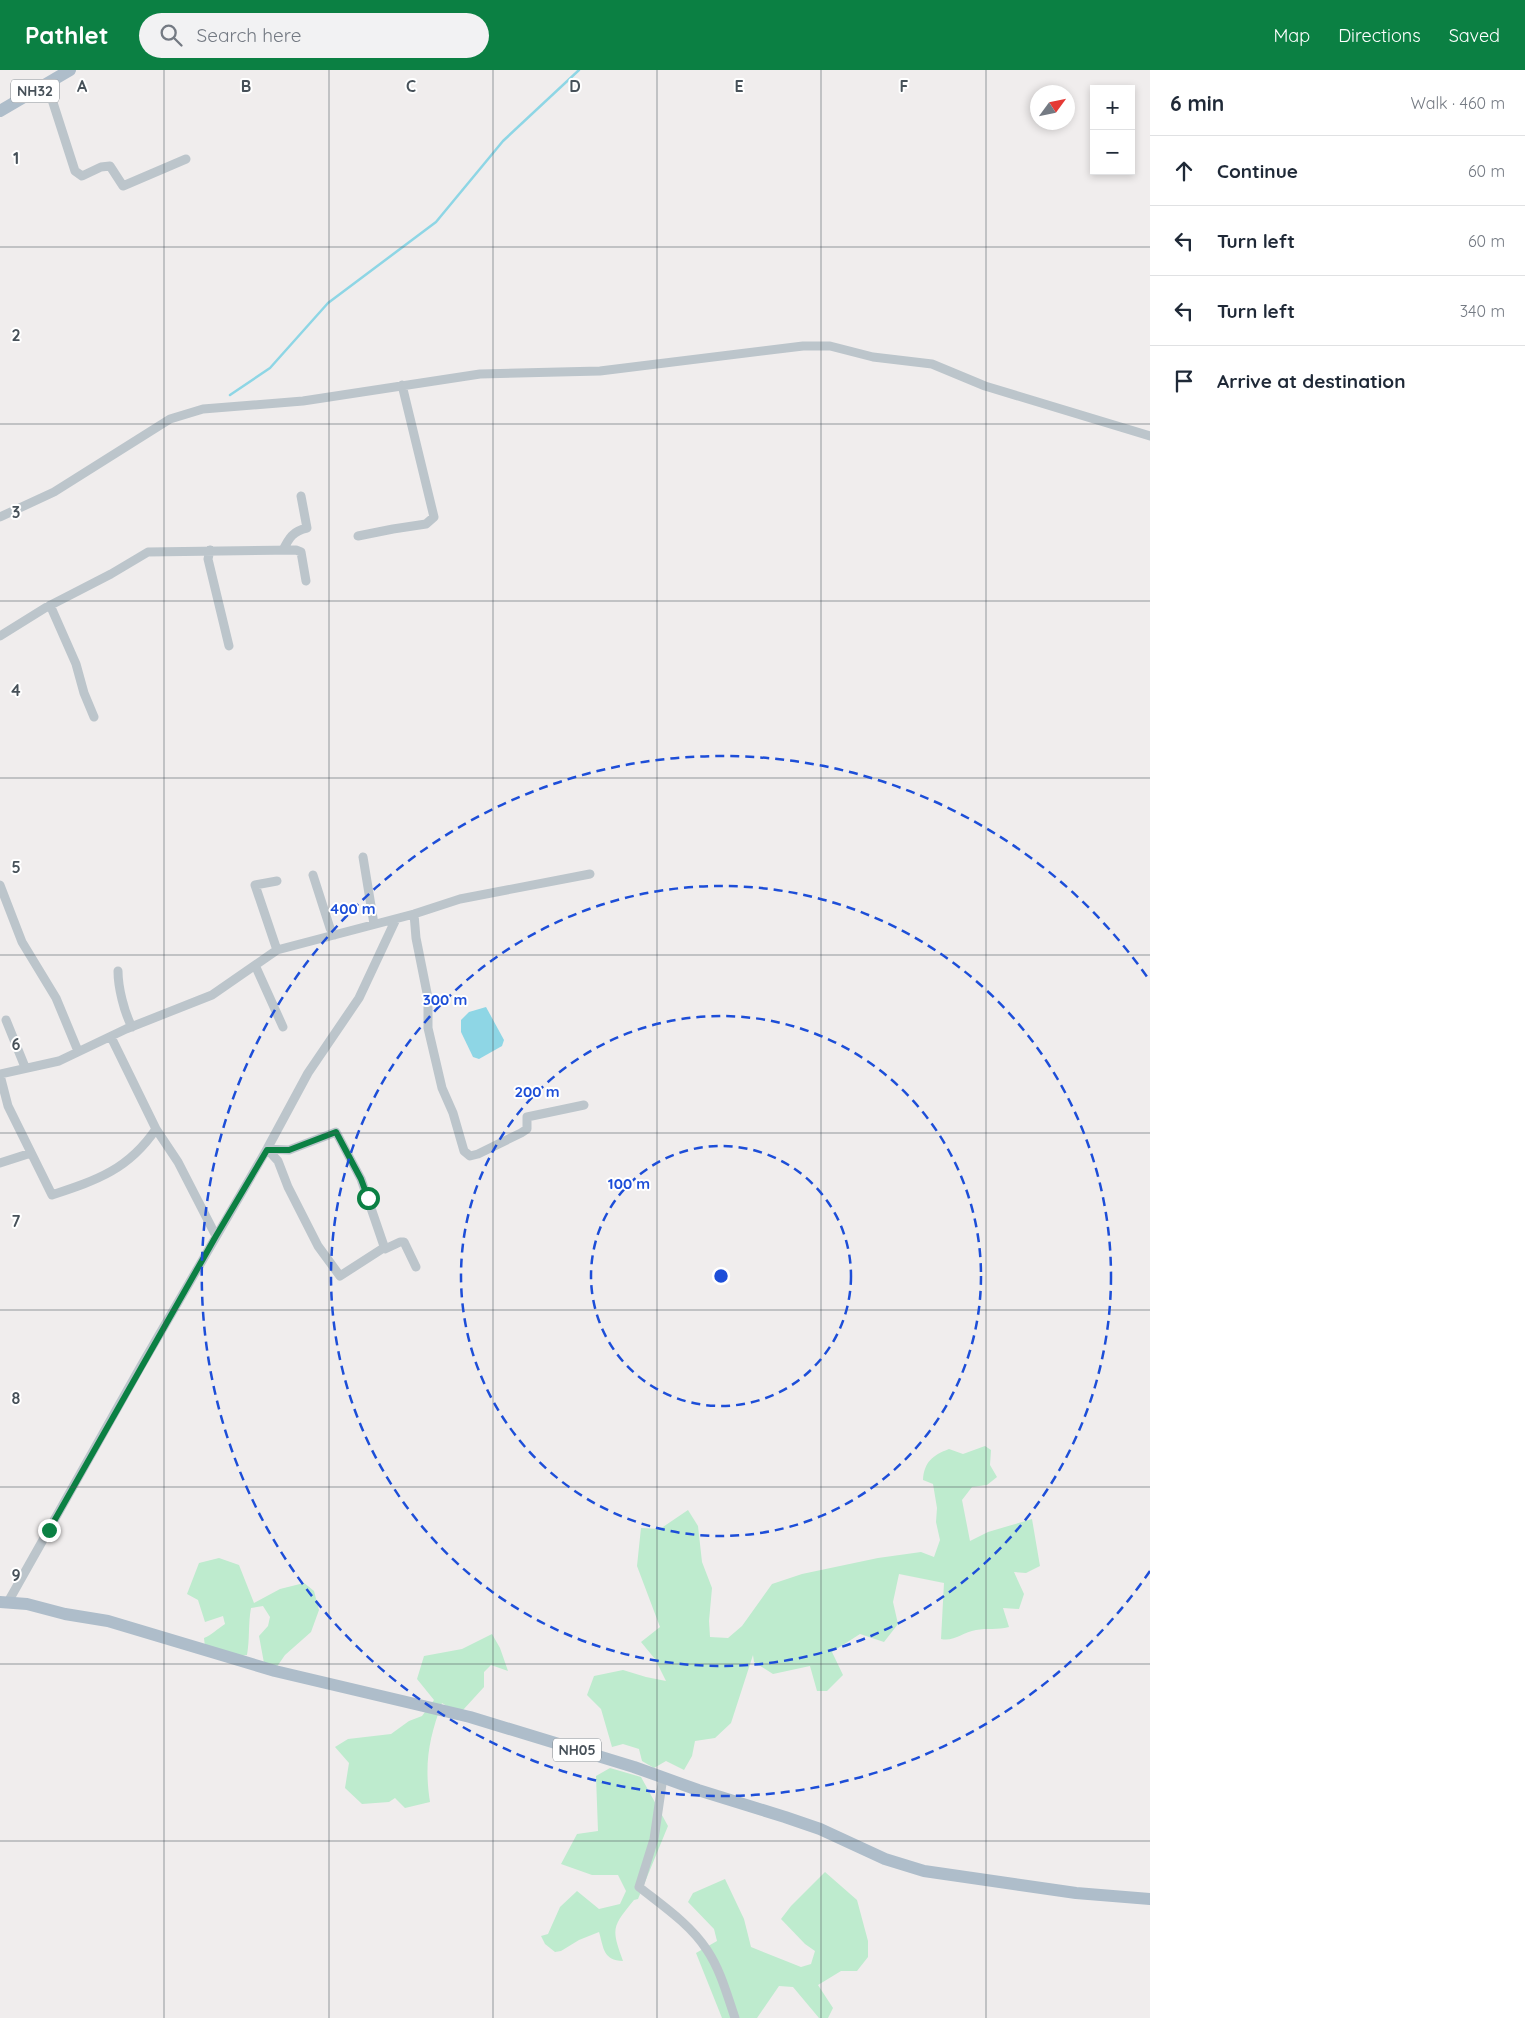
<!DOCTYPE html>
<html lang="en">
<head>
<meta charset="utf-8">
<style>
	body { margin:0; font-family:Quicksand,sans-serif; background:#f2f2f3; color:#1f2937 }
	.controls { position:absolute; right:15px; top:15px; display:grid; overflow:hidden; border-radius:0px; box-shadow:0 2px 8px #0003 }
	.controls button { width:45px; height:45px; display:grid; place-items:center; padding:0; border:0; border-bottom:1px solid #e0e1e3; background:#fff; color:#1f2937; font:25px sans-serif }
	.compass { position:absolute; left:1030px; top:15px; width:45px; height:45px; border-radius:50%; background:#fff; box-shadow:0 2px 8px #0003; rotate:57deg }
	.stop { position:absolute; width:15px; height:15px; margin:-11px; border:4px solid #0b8043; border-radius:50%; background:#fff }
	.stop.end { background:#0b8043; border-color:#fff; box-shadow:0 1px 5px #0008 }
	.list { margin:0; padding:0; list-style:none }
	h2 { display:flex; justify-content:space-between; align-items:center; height:65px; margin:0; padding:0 20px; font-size:21px }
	h2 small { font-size:16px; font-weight:400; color:#747a83 }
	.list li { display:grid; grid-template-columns:32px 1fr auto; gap:15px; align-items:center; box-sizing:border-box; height:70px; padding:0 20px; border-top:1px solid #e0e1e3 }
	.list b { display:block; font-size:19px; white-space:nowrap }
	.list em { font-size:16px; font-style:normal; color:#747a83 }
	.icon { flex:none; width:28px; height:28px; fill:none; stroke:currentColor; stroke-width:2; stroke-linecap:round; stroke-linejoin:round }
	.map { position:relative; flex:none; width:1150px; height:1948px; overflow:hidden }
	header { display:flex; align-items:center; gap:30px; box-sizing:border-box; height:70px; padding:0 25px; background:#0b8043; color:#fff }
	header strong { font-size:24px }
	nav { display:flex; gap:28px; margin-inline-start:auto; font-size:18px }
	.search { width:350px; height:45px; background:#f2f2f3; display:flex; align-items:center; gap:12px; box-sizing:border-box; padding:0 18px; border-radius:28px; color:#747a83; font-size:19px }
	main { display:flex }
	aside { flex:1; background:#fff }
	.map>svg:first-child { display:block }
	.green { fill:#beebce }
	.water { fill:#8ed6e5 }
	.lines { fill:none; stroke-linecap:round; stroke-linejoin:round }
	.stream { stroke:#8ed6e5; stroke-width:2.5 }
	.minor { stroke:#bcc5cb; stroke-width:9 }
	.primary { stroke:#aebdca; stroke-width:12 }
	.route { stroke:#0b8043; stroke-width:6 }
	.grid { fill:none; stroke:#475159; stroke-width:1; stroke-opacity:0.55 }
	.ring { fill:none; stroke:#1d4ed8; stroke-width:2.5; stroke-dasharray:9 6 }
	.labels { text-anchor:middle; stroke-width:4; stroke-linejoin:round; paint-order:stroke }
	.shield { fill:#fff; stroke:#7e858b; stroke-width:1 }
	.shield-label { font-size:14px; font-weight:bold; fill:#475159 }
	.grid-label { font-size:16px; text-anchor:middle; font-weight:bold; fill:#475159; stroke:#fff; stroke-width:4; stroke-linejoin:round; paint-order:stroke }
	.centre { fill:#1d4ed8; stroke:#fff; stroke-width:2.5 }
	.ring-label { font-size:15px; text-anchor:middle; font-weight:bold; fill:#1d4ed8; stroke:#fff; stroke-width:4; stroke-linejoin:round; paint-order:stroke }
</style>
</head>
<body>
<header>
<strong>Pathlet</strong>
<div class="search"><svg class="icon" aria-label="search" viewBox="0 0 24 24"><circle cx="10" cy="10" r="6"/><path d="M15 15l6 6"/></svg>Search here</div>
<nav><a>Map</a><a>Directions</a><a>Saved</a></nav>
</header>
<main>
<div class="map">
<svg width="1150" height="1948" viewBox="0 0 1150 1948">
	<rect width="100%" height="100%" fill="#f0eded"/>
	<!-- green -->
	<path class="green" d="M985,1376L991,1380L990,1395L997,1407L987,1415L972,1417L962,1430L970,1471L988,1462L1032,1449L1040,1496L1026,1503L1014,1502L1024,1524L1019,1539L1003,1538L1009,1557C997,1560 987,1558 976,1560C963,1562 954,1572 941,1569L944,1513L899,1504L893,1532L898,1554L884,1572L860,1564L832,1582L843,1605L827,1621H817L810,1596L773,1604L754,1592L753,1585L731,1653L715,1668L695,1671L692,1686L684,1700L666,1691L654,1698L642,1691L639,1679L623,1674L612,1677L601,1639L587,1625L594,1606L623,1600L646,1607L666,1611L655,1589L641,1572L660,1557L637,1496L641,1458L660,1459L688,1440L698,1456L702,1492L712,1518L709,1551L710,1567L728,1568L742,1556L772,1514L802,1504L878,1488L921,1482L934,1487L940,1470L936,1452L937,1438L933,1414L923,1410C924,1392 933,1385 949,1379L963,1384Z
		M219,1488L239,1495L254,1533L280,1519L304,1513L314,1521L319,1540L311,1562L285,1585L276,1598L264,1593L259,1566L268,1556L270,1547L263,1536L251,1538C248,1554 250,1568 247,1585L238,1586L205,1577L204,1568C212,1565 217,1559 225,1554L223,1546L205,1552L198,1530L187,1524L199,1493Z
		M492,1564L500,1578L508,1601L491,1595L484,1602V1617L463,1640L450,1638L442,1633C429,1668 424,1694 430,1732L405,1738L395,1728L389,1732L362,1734L345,1718L349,1693L335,1677L348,1669L391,1664L409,1651L422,1646L434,1630L417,1609L424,1586L462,1579Z
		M610,1698L641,1707L668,1756L638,1829L634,1830C612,1857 611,1858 623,1891C603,1890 604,1879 599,1862L579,1870L561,1881L555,1882L545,1874L541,1866L548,1864L560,1837L577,1821L599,1839L620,1834L626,1821L618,1805H592L561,1794L577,1764L598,1761L596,1706Z
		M825,1802L857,1830L868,1871V1887L857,1901H841L818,1915L833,1938L828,1948H819L793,1917L779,1916L757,1948H722L696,1883L717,1871L714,1859L688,1832L693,1823L725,1809L744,1849L751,1877L801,1897L811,1894L815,1881L805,1874L781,1849L791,1836Z"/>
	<!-- water -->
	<path class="water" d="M486,937L504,970L502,976L479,989L473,987L461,962V950L469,942Z"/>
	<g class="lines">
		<!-- stream -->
		<path class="stream" d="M230,325L270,298L328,233L436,152L503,71L579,0"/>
		<!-- minor -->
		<path class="minor" d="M47,14L75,101L82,106L101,97L110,96L123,116L186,89
			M0,447L54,422L170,349L203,339L303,331L480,304L600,301L803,276H830L873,287L932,294L985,316L1150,366
			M358,466L393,459L426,454L434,447L402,315
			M210,480L208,489L229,576
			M283,480C289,468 293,461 307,458L301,426
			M50,535L76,594L84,623L94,647
			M0,566L45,538L111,504L148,482L296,480L301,482L306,511
			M363,787L374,854
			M313,805L330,858L334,865
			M0,815L22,872L56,928L78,981
			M414,844L416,868L428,928V958L442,1018L453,1043L464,1081L470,1086L478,1084L521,1063L527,1059V1047L584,1035
			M277,880L255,815L277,811
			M255,895L283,957
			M118,901C118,917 124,942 132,957
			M6,950L25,997
			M111,967L156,1059L178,1092L216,1166
			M0,1004L59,991L126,959L212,925L277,880L414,844L460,829L590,804
			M0,1005L8,1036L52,1125C97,1110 128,1100 156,1059
			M267,1079L289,1080L336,1062L361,1109L385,1179L400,1172H404L416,1197
			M267,1079L278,1091L288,1117L318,1176L340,1206L385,1177
			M0,1093L31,1083
			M8,1532L141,1296L267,1079L308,1003L359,928L396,849
			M663,1707L654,1769L639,1817C663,1836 690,1854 707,1880C721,1901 727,1925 735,1948"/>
		<!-- primary -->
		<path class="primary" d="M0,41L70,0
			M0,1532L27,1534L65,1544L108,1551L275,1601L470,1647L634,1697L698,1720L785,1747L820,1759L885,1789L924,1801L1076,1823L1150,1829"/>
	</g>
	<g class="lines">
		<!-- route -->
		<path class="route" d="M49,1460L216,1166L267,1080H289L336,1062L361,1109L368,1128"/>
	</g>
	<!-- grid -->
	<path class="grid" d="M164,0V1948M329,0V1948M493,0V1948M657,0V1948M821,0V1948M986,0V1948M0,177H1150M0,354H1150M0,531H1150M0,708H1150M0,885H1150M0,1063H1150M0,1240H1150M0,1417H1150M0,1594H1150M0,1771H1150"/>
	<!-- distance rings -->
	<g class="ring">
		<circle cx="721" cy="1206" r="130"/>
		<circle cx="721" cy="1206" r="260"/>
		<circle cx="721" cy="1206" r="390"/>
		<path d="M1150 1501A520 520 0 1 1 1150 911"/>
	</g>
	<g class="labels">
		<!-- shield labels -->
		<g class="shield">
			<rect x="11" y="9.5" width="48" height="23" rx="4"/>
			<rect x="553" y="1668.5" width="48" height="23" rx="4"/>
		</g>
		<g class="shield-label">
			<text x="35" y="26">NH32</text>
			<text x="577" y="1685">NH05</text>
		</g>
	</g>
	<g class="grid-label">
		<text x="82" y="22">A</text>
		<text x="246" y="22">B</text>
		<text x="411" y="22">C</text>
		<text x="575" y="22">D</text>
		<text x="739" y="22">E</text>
		<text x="904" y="22">F</text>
		<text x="16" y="94">1</text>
		<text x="16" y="271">2</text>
		<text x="16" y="448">3</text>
		<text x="16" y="626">4</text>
		<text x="16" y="803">5</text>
		<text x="16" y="980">6</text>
		<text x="16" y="1157">7</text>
		<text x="16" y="1334">8</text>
		<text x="16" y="1511">9</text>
	</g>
	<circle cx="721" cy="1206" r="8" class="centre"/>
	<g class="ring-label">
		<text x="353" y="844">400 m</text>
		<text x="445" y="935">300 m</text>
		<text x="537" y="1027">200 m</text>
		<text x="629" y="1119">100 m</text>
	</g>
</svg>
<div class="controls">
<button>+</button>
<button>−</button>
</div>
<svg class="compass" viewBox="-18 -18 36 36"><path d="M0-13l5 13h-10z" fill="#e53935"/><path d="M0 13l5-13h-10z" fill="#747a83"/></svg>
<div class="stop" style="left:368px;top:1128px"></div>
<div class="stop end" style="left:49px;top:1460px"></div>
</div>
<aside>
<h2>6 min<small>Walk · 460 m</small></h2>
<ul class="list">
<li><svg class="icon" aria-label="ahead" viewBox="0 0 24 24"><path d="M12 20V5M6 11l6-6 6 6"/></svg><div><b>Continue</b></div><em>60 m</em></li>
<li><svg class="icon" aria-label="left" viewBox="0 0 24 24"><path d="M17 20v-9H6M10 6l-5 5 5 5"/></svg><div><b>Turn left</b></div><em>60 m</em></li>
<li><svg class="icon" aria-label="left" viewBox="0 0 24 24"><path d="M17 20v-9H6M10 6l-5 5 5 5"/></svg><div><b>Turn left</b></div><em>340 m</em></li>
<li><svg class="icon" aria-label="arrive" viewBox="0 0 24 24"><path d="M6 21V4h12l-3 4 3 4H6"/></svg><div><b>Arrive at destination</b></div></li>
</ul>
</aside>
</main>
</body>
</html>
